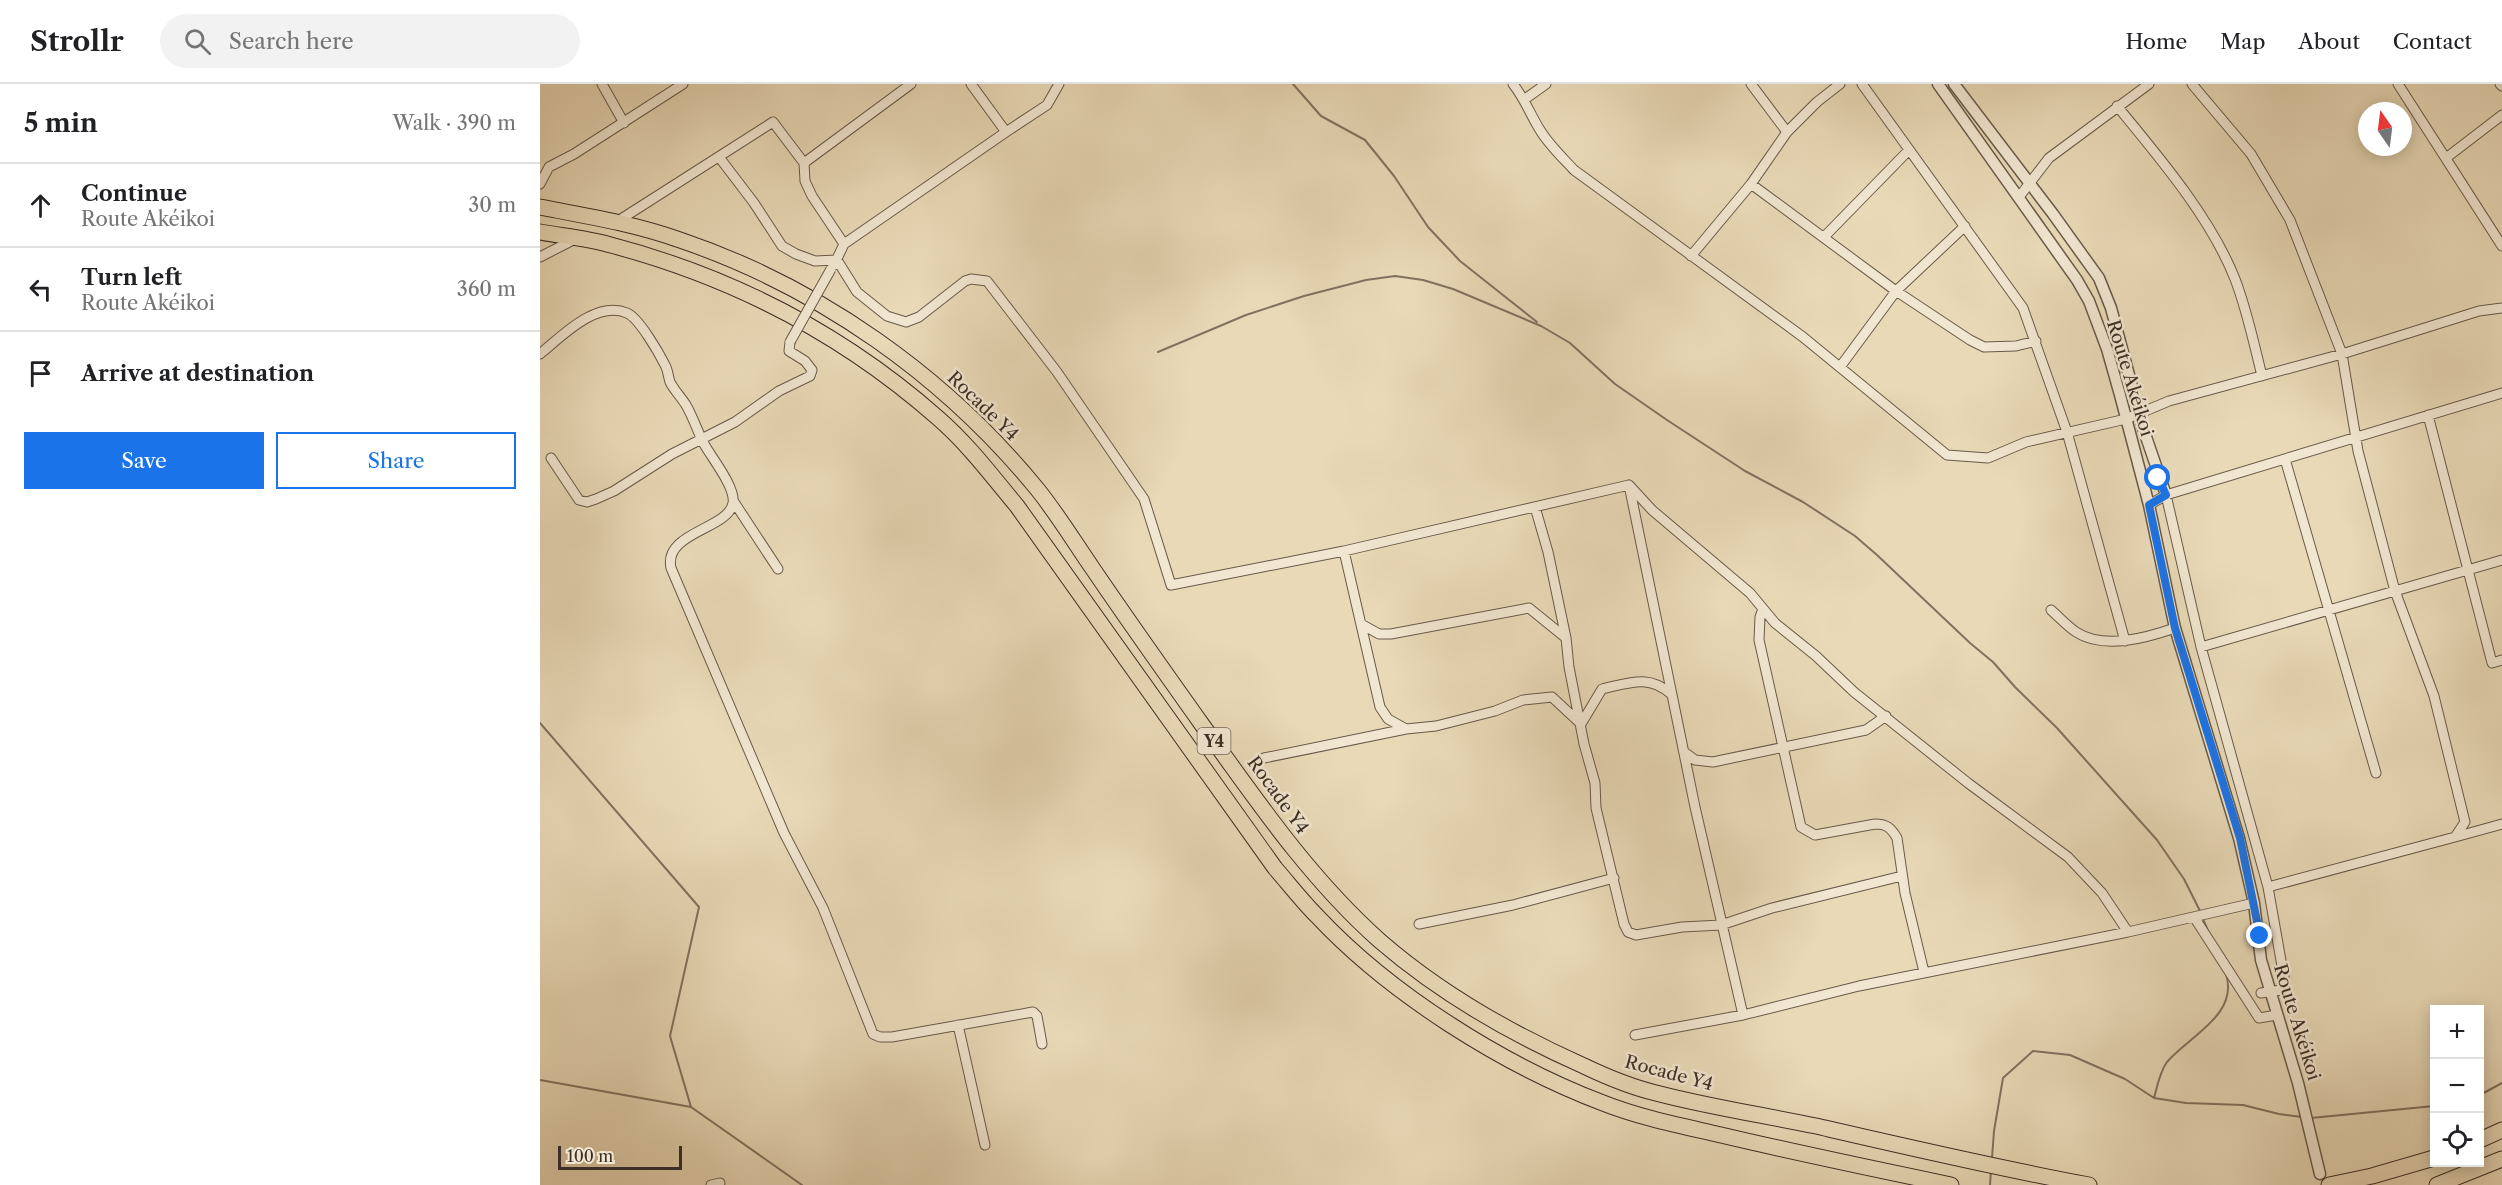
<!DOCTYPE html>
<html lang="en">
<head>
<meta charset="utf-8">
<style>
	body { margin:0; font-family:"Libre Caslon Text",serif; background:#f2f2f2; color:#202124 }
	.controls { position:absolute; right:18px; bottom:18px; display:grid; overflow:hidden; border-radius:0px; box-shadow:0 3px 15px #0003 }
	.controls button { width:54px; height:54px; display:grid; place-items:center; padding:0; border:0; border-bottom:2px solid #e0e0e0; background:#fff; color:#202124; font:30px sans-serif }
	.compass { position:absolute; left:1818px; top:18px; width:54px; height:54px; border-radius:50%; background:#fff; box-shadow:0 3px 15px #0003; rotate:346deg }
	.scale { position:absolute; left:18px; bottom:15px; width:124px; box-sizing:border-box; padding-left:6px; border:3px solid #3d2f26; border-top:0; font-size:16px; line-height:21px; white-space:nowrap; color:#3d2f26; -webkit-text-stroke:4px #f1e6d0; paint-order:stroke }
	.stop { position:absolute; width:18px; height:18px; margin:-14px; border:4px solid #1a73e8; border-radius:50%; background:#fff }
	.stop.end { background:#1a73e8; border-color:#fff; box-shadow:0 2px 6px #0008 }
	.list { margin:0; padding:0; list-style:none }
	h2 { display:flex; justify-content:space-between; align-items:center; height:78px; margin:0; padding:0 24px; font-size:26px }
	h2 small { font-size:20px; font-weight:400; color:#757577 }
	.list li { display:grid; grid-template-columns:39px 1fr auto; gap:18px; align-items:center; box-sizing:border-box; height:84px; padding:0 24px; border-top:2px solid #e0e0e0 }
	.list b { display:block; font-size:22px; white-space:nowrap }
	.list p { margin:0; font-size:20px; white-space:nowrap; color:#757577 }
	.list em { font-size:20px; font-style:normal; color:#757577 }
	.actions { display:flex; gap:12px; padding:18px 24px }
	.actions a { flex:1; padding:14px 0; border:2px solid #1a73e8; border-radius:0px; text-align:center; font-size:21px; color:#1a73e8 }
	.actions .main { background:#1a73e8; color:#fff }
	.icon { flex:none; width:33px; height:33px; fill:none; stroke:currentColor; stroke-width:2; stroke-linecap:round; stroke-linejoin:round }
	.map { position:relative; flex:none; width:1962px; height:1101px; overflow:hidden }
	header { display:flex; align-items:center; gap:36px; box-sizing:border-box; height:84px; padding:0 30px; background:#fff; border-bottom:2px solid #e0e0e0 }
	header strong { font-size:28px }
	nav { display:flex; gap:33px; margin-inline-start:auto; font-size:21px }
	.search { width:420px; height:54px; background:#f2f2f2; display:flex; align-items:center; gap:15px; box-sizing:border-box; padding:0 21px; border-radius:33px; color:#757577; font-size:22px }
	main { display:flex }
	aside { flex:1; background:#fff }
	.map>svg:first-child { display:block }
	.lines { fill:none; stroke-linecap:round; stroke-linejoin:round }
	.stream { stroke:#817260; stroke-width:2 }
	.minor-casing { stroke:#685a4a; stroke-width:11 }
	.tertiary-casing { stroke:#685a4a; stroke-width:13 }
	.trunk-casing { stroke:#3d2f26; stroke-width:17 }
	.minor { stroke:#f1e6d0; stroke-width:9 }
	.tertiary { stroke:#f1e6d0; stroke-width:10 }
	.trunk { stroke:#e9d9b7; stroke-width:15 }
	.minor-bridge-casing { stroke:#685a4a; stroke-width:11; stroke-linecap:butt }
	.minor-bridge { stroke:#f1e6d0; stroke-width:9 }
	.route { stroke:#1a73e8; stroke-width:8 }
	.labels { text-anchor:middle; stroke-width:5; stroke-linejoin:round; paint-order:stroke }
	.shield { fill:#f1e6d0; stroke:#736659; stroke-width:1.5 }
	.shield-label { font-size:16px; font-weight:bold; fill:#3d2f26 }
	.street-label { font-size:18px; fill:#3d2f26; stroke:#f1e6d0 }
</style>
</head>
<body>
<header>
<strong>Strollr</strong>
<div class="search"><svg class="icon" aria-label="search" viewBox="0 0 24 24"><circle cx="10" cy="10" r="6"/><path d="M15 15l6 6"/></svg>Search here</div>
<nav><a>Home</a><a>Map</a><a>About</a><a>Contact</a></nav>
</header>
<main>
<aside>
<h2>5 min<small>Walk · 390 m</small></h2>
<ul class="list">
<li><svg class="icon" aria-label="ahead" viewBox="0 0 24 24"><path d="M12 20V5M6 11l6-6 6 6"/></svg><div><b>Continue</b><p>Route Akéikoi</p></div><em>30 m</em></li>
<li><svg class="icon" aria-label="left" viewBox="0 0 24 24"><path d="M17 20v-9H6M10 6l-5 5 5 5"/></svg><div><b>Turn left</b><p>Route Akéikoi</p></div><em>360 m</em></li>
<li><svg class="icon" aria-label="arrive" viewBox="0 0 24 24"><path d="M6 21V4h12l-3 4 3 4H6"/></svg><div><b>Arrive at destination</b></div></li>
</ul>
<div class="actions"><a class="main">Save</a><a>Share</a></div>
</aside>
<div class="map">
<svg width="1962" height="1101" viewBox="0 0 1962 1101">
	<rect width="100%" height="100%" fill="#e9d9b7"/>
	<filter id="stains"><feTurbulence type="fractalNoise" baseFrequency=".00333" numOctaves="4"/><feColorMatrix values="0 0 0 0 .2 0 0 0 0 .09 0 0 0 0 .02 0 0 0 .5 -.17"/></filter>
	<radialGradient id="worn" r=".72"><stop offset=".6" stop-color="#630" stop-opacity="0"/><stop offset="1" stop-color="#630" stop-opacity=".3"/></radialGradient>
	<g class="lines">
		<!-- stream -->
		<path class="stream" d="M753,0L781,32L825,56L854,92L888,143L920,177L997,238
			M618,268L706,231L764,212L826,196L855,192L883,196L913,205L1001,242L1030,259L1075,300L1127,336L1205,387L1263,418L1315,452L1337,471L1430,559L1453,578L1475,603L1517,644L1617,756L1644,795L1660,827
			M0,639L159,823L130,952L151,1023
			M1663,835L1669,849
			M0,996L151,1023L262,1101
			M1940,1011L1962,999
			M1614,1014C1617,1003 1620,987 1627,978C1649,952 1699,931 1686,890
			M1771,1034L1894,1022
			M1452,1074L1454,1047L1463,994L1493,967L1530,971L1585,995L1614,1014L1646,1019L1703,1021L1739,1030L1762,1033
			M1450,1101L1451,1086"/>
		<defs>
			<path id="minor" d="M62,0L84,39
				M973,0C985,15 990,30 1000,46C1009,61 1022,73 1034,86L1263,253L1407,371L1448,374L1486,358L1586,335L1629,317L1802,270L1939,227L1962,224
				M1211,0L1247,48
				M1322,0L1483,224L1527,348L1585,557
				M1858,0L1962,162
				M1960,0L1962,2
				M985,15L1006,0
				M1577,22C1619,73 1671,134 1695,195C1707,226 1714,260 1722,292
				M466,48L507,21L519,0
				M179,73L214,119L242,162L256,170L275,177L297,176L317,208L347,232L366,238L379,233L425,197L431,195L447,197L517,288L604,415L631,501L804,467L1089,401L1112,426L1210,509L1235,539L1276,572L1314,608L1428,699L1528,773L1562,809L1588,848
				M1906,74L1962,31
				M264,79L371,0
				M0,100L9,83L34,70L143,0
				M1211,100L1356,207L1430,256L1444,263L1476,262L1496,257
				M1479,113L1509,74L1609,0
				M78,137L233,38L264,79L265,97L272,112L304,160L294,181
				M1284,153L1369,66
				M304,160L466,48L431,0
				M1151,172L1211,100L1247,48L1277,18L1300,0
				M0,173L35,155
				M0,270C22,252 56,216 87,229C99,234 119,269 125,281C128,286 128,292 130,298C134,306 141,313 146,321C153,333 157,346 163,358C170,372 196,403 193,419C189,445 123,448 131,484L244,749L283,824L333,950L340,953H352L493,928L497,932L502,960
				M1300,283L1356,207L1425,142
				M1888,331L1952,579L1962,576
				M11,374L39,416L47,418L56,415L74,407L132,370L195,338L239,307L270,292L272,286L265,277L249,267L250,258
				M1745,375L1836,689
				M1089,401L1155,723L1203,931
				M1626,411L1661,563L1728,803L1915,753L1925,738L1894,612L1855,507L1818,367L1802,270L1750,136L1711,70L1652,0
				M194,418L238,485
				M1609,421L1626,411L1962,309
				M995,423L1008,468L1026,554L1029,583L1044,660L1055,699L1056,724L1084,840L1088,848L1096,851L1142,843L1181,841L1232,824L1362,792
				M804,467L840,623L848,635L866,645
				M1223,525L1220,533L1219,556L1261,743L1275,751L1335,740C1347,740 1351,744 1357,754L1365,809L1384,888
				M1511,526C1519,533 1527,542 1536,548C1564,566 1606,554 1635,544
				M821,540L839,550H851L989,524L1026,554
				M1661,563L1962,476
				M1144,668L1155,676L1173,678L1326,646L1346,632
				M724,674L866,645L896,642L955,627L983,616L1012,613L1041,640L1062,605C1089,599 1109,590 1131,610
				M1915,753L1962,740
				M1654,833L1719,934L1737,931
				M879,840L973,821L1074,794
				M1721,909L1741,906L1745,899L1728,803
				M418,941L445,1061
				M1095,951L1203,931L1319,902L1588,848L1714,819
				M171,1101L180,1099"/>
			<path id="tertiary" d="M1398,0L1537,196L1549,217L1567,265L1580,311L1609,421L1635,544L1699,754L1714,819L1721,876L1758,999L1780,1090
				M1414,0L1513,130L1559,194L1571,224L1604,347L1626,411"/>
			<path id="trunk" d="M0,123C47,132 95,140 140,156C279,203 405,292 498,406C518,431 535,459 553,485C589,538 626,590 663,642C717,717 770,795 840,857C900,909 972,950 1044,982C1067,993 1091,1003 1116,1009C1169,1023 1223,1031 1276,1042C1367,1063 1457,1084 1549,1101
				M0,148C22,152 46,154 67,160C190,192 303,250 398,334C428,360 452,392 477,422L735,784C749,800 762,817 777,832C850,910 963,981 1063,1019C1101,1034 1142,1042 1181,1051C1257,1069 1334,1085 1411,1101
				M1940,1056L1962,1046
				M1789,1101L1832,1092L1894,1074
				M1897,1101L1962,1075"/>
		</defs>
		<!-- minor casing -->
		<use href="#minor" class="minor-casing"/>
		<!-- tertiary casing -->
		<use href="#tertiary" class="tertiary-casing"/>
		<!-- trunk casing -->
		<use href="#trunk" class="trunk-casing"/>
		<!-- minor -->
		<use href="#minor" class="minor"/>
		<!-- tertiary -->
		<use href="#tertiary" class="tertiary"/>
		<!-- trunk -->
		<use href="#trunk" class="trunk"/>
		<defs>
			<path id="minor-bridge" d="M250,258L291,185"/>
		</defs>
		<!-- minor-bridge casing -->
		<use href="#minor-bridge" class="minor-bridge-casing"/>
		<!-- minor-bridge -->
		<use href="#minor-bridge" class="minor-bridge"/>
	</g>
	<g class="lines">
		<!-- route -->
		<path class="route" d="M1618,394L1626,411L1609,421L1635,544L1700,754L1720,852"/>
	</g>
	<g class="labels">
		<!-- shield labels -->
		<rect class="shield" x="657.5" y="644" width="33" height="26" rx="4.5"/>
		<g class="shield-label">
			<text x="674" y="663">Y4</text>
		</g>
		<!-- street labels -->
		<g class="street-label">
			<text transform="translate(1590 294) rotate(73)" y="6">Route Akéikoi</text>
			<text transform="translate(443 322) rotate(44)" y="6">Rocade Y4</text>
			<text transform="translate(738 711) rotate(54)" y="6">Rocade Y4</text>
			<text transform="translate(1757 938) rotate(73)" y="6">Route Akéikoi</text>
			<text transform="translate(1129 989) rotate(15)" y="6">Rocade Y4</text>
		</g>
	</g>
	<rect width="100%" height="100%" filter="url(#stains)"/>
	<rect width="100%" height="100%" fill="url(#worn)"/>
</svg>
<div class="controls">
<button>+</button>
<button>−</button>
<button><svg class="icon" aria-label="locate" viewBox="0 0 24 24"><circle cx="12" cy="12" r="6"/><path d="M12 2v4M12 18v4M2 12h4M18 12h4"/></svg></button>
</div>
<svg class="compass" viewBox="-18 -18 36 36"><path d="M0-13l5 13h-10z" fill="#e53935"/><path d="M0 13l5-13h-10z" fill="#757577"/></svg>
<div class="scale">100 m</div>
<div class="stop" style="left:1618px;top:394px"></div>
<div class="stop end" style="left:1720px;top:852px"></div>
</div>
</main>
</body>
</html>
